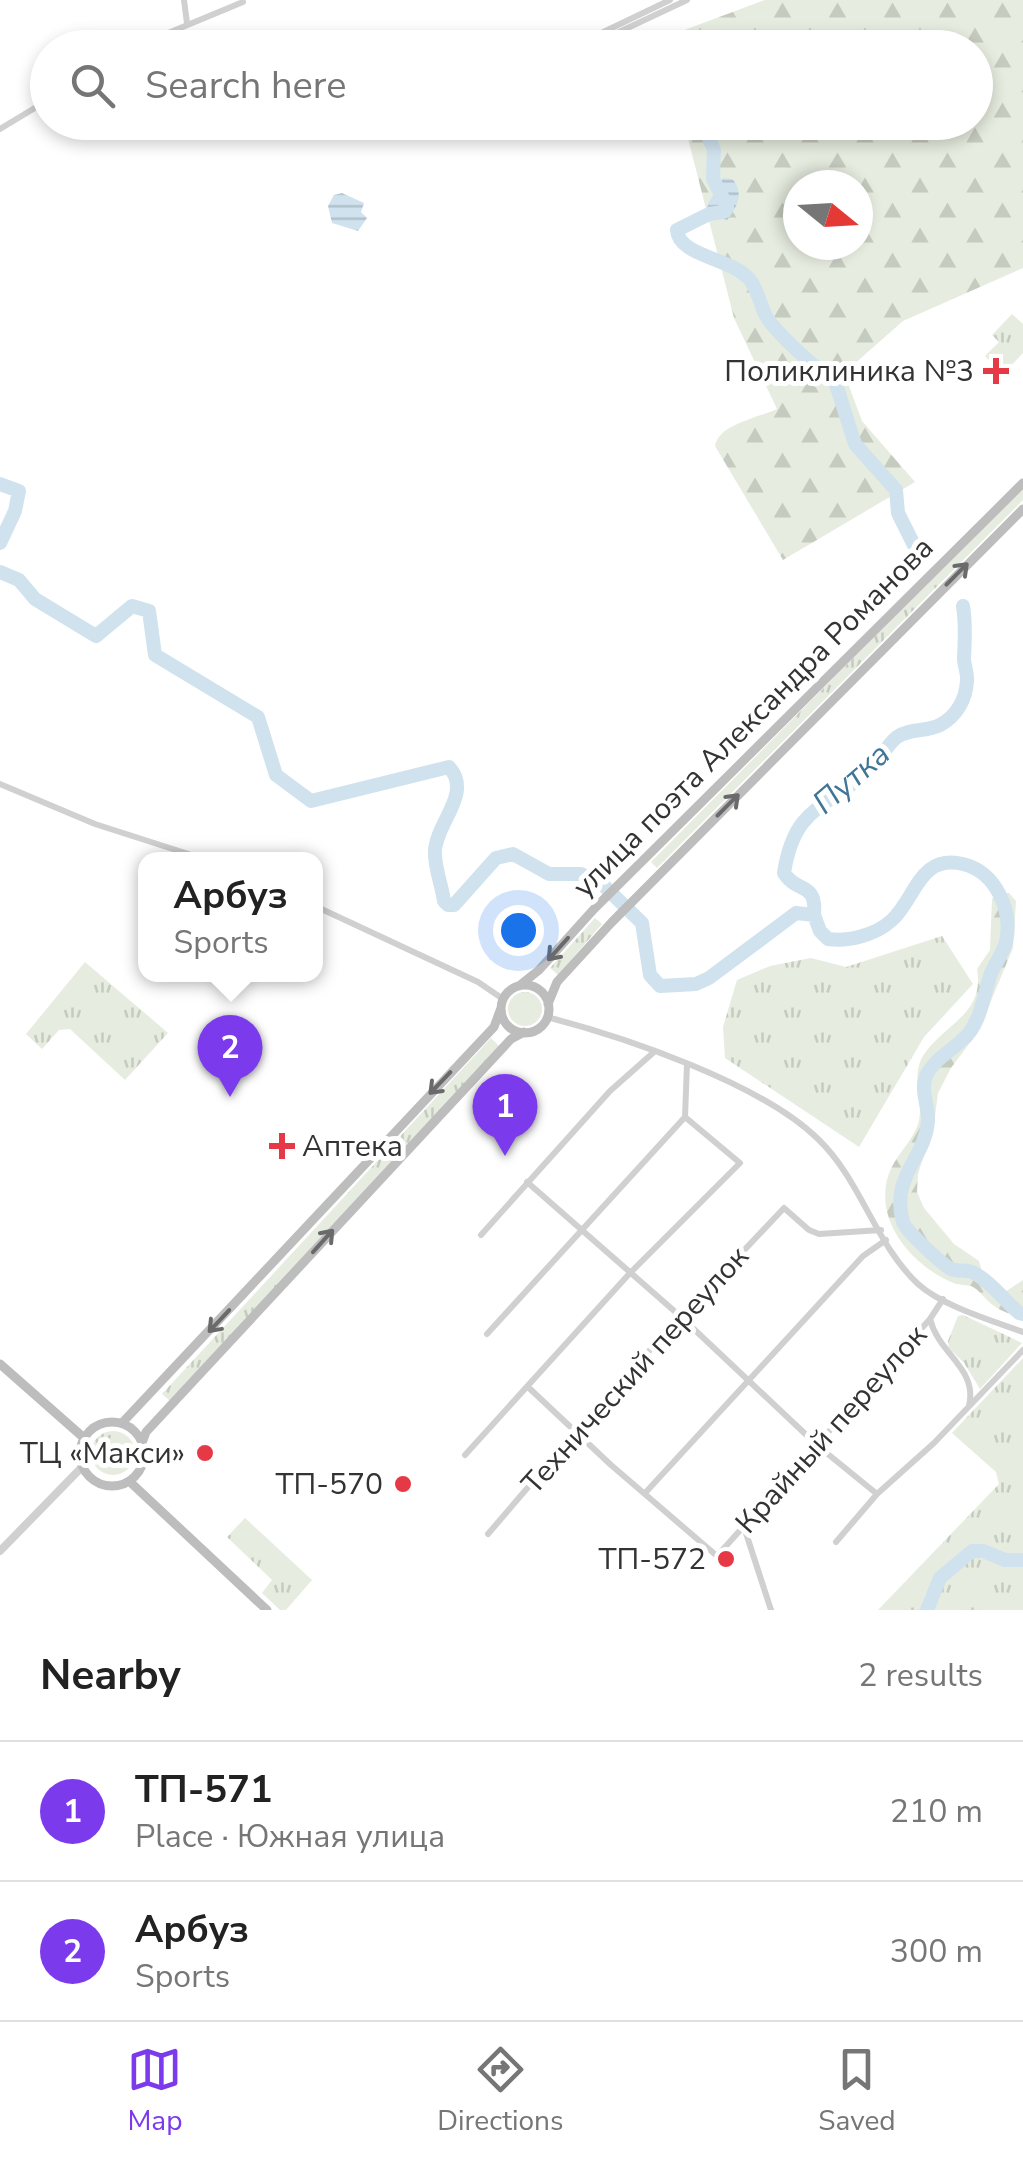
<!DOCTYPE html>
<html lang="en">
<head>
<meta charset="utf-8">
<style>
	body { margin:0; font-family:"Nunito Sans",sans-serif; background:#f2f2f2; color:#222 }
	.compass { position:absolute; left:783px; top:170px; width:90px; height:90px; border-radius:50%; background:#fff; box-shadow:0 5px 15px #0003; rotate:108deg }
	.you { position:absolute; left:518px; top:930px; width:35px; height:35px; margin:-25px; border:8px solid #fff; border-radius:50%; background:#1a73e8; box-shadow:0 0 0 15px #1a73e833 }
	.badge { display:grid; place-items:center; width:65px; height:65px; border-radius:50%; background:#7c3aed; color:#fff; font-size:32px; font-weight:700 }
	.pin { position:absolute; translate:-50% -82px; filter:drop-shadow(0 2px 5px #0008) }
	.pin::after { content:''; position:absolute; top:52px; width:35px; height:30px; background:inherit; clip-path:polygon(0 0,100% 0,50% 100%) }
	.popup { position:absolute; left:138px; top:852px; width:185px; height:130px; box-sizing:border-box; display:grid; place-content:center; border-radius:20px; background:#fff; filter:drop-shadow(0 2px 8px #0005); font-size:32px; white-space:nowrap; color:#767676 }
	.popup b { font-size:38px; color:#222 }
	.popup::after { content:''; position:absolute; left:50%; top:100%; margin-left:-20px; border:20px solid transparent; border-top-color:#fff }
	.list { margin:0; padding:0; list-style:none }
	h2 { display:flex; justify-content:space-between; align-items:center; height:130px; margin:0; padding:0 40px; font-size:42px }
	h2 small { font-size:32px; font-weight:400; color:#767676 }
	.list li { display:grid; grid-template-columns:65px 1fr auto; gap:30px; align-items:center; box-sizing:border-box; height:140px; padding:0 40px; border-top:2px solid #e0e0e0 }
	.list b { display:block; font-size:38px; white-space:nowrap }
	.list p { margin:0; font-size:32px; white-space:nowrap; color:#767676 }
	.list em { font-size:32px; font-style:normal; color:#767676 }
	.icon { flex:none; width:55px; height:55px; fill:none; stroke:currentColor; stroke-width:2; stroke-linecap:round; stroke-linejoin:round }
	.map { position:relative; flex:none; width:1023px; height:1610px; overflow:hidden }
	.search { position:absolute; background:#fff; box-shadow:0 5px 15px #0003; left:30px; right:30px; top:30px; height:110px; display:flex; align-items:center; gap:25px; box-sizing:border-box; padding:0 35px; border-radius:55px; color:#767676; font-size:38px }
	.sheet { height:410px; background:#fff }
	nav { display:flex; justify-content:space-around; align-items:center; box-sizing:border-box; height:140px; border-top:2px solid #e0e0e0; background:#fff; font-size:28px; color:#767676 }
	nav a { display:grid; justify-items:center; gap:5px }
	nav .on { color:#7c3aed }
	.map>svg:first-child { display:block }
	.grass { fill:url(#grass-tufts) }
	.forest { fill:url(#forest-firs); fill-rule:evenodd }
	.water { fill:url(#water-rules) }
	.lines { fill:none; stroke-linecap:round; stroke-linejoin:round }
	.river { stroke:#cfe2ee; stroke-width:14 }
	.minor { stroke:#d0d0d0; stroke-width:6 }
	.tertiary { stroke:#d0d0d0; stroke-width:8 }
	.secondary { stroke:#bdbdbd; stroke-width:9 }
	.oneway { stroke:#6a6a6a }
	.poi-dot { fill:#e63946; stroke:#fff; stroke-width:4 }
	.labels { text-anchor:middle; stroke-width:10; stroke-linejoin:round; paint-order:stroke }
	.poi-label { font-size:30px; fill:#333; stroke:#fff; text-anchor:end }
	.street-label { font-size:30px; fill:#333; stroke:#fff }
	.water-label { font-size:32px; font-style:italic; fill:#3f7597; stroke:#fff }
</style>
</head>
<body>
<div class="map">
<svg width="1023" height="1610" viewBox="0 0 1023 1610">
	<defs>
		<pattern id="grass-tufts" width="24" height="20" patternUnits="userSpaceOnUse" patternTransform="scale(2.5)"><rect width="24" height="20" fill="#e6ecdf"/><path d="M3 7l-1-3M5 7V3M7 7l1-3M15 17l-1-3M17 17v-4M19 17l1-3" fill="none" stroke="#c6cbc0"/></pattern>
		<pattern id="forest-firs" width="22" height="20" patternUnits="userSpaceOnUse" patternTransform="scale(2.5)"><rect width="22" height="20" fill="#e6ecdf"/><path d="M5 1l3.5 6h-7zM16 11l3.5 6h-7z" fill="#c6cbc0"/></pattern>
		<pattern id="water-rules" width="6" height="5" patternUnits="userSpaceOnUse" patternTransform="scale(2.5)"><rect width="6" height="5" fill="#cfe2ee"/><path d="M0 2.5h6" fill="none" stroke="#b2c2cd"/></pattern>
	</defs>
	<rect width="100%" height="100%" fill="#fff"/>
	<!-- grass -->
	<path class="grass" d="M1012,314L1023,324V353L1003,374L985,356L999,342L992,335Z
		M1023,487V500L657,868L651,862Z
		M595,918L602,924L558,975L550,968Z
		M942,936L973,984L924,1037L859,1147L725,1058L723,1027L737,980L770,966L811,958L846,967Z
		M85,962L168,1033L125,1080L70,1029L59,1030L42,1049L26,1034Z
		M508 1009a17 17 0 1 1 34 0a17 17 0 1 1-34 0Z
		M491,1038L499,1046L170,1401L162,1394Z
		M963,1315L1022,1343L980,1389L964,1363L949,1348L948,1341L958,1316Z
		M1023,1358V1610H878L999,1484L996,1472L952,1433Z
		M91 1453a22 22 0 1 1 44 0a22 22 0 1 1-44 0Z
		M245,1518L312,1580L286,1610H280L262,1593L272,1580L227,1537Z"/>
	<!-- forest -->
	<path class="forest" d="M765,0H1023V268L903,321L844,373L862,421L915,482L783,560L715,446C719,424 758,418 777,409L734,318L684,123L976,122V48H666L663,38ZM798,185H858V245H798Z
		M997,893H1009L1016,901L1013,948L978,1032L951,1068L938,1093L934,1124L918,1174L917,1192L924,1208L954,1244L979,1261C983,1277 989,1286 1005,1292L1023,1280V1318C1013,1315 1003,1312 994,1306C986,1301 980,1290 971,1286C967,1285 961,1285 956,1284C917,1269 879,1228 886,1185C891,1157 910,1147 918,1124C925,1102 910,1077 923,1056C940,1027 986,1014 977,969L990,950L992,899Z"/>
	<!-- water -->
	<path class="water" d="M723,178L732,179C745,192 737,208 727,220L712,216L707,211L708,204Z
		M342,193L364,203L361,212L367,218L358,231L332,223L328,206L334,195Z"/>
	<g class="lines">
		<!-- river -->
		<path class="river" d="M642,43L670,48
			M702,122L714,150L713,179L727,206L723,212L709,214L677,230C679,257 731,257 750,280C758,290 760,305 766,316C775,331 818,373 834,378L855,444L896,490L898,513L918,553
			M0,484L19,491L15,511L0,543
			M0,572L19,580L35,599L96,636L132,606L149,611L155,655L258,717L276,775L311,801L449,767C473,793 436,823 435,851C434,866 442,886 444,901L448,905H454L496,858L513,854L549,874H581L602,884L642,923L650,975L660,986L696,984L709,978L796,913L814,915L820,931L828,939C848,942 876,935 892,920C916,898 919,854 963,864C996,872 1013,911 1006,942C1003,954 994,964 990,976C984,995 981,1018 969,1033C956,1049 935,1057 926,1076C920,1090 929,1107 928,1121C925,1159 890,1177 903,1222C905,1230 943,1265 951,1269C958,1272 967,1269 974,1273C990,1281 1005,1301 1019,1313L1023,1314
			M814,915C817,881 797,894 784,873C794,808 823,809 868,772C880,763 884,747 897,737C910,728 927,732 940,725C957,716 966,699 967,681C968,673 964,666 964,658C965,641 966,624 963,606
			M927,1610L940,1578L972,1551H983L1005,1560H1023"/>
		<!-- minor -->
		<path class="minor" d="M184,0L187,23
			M132,48L243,2
			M570,48L670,0
			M585,48L687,0
			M0,129L48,100
			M0,784L95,824L207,860
			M315,906L478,982L503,999
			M547,1017C624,1037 761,1083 818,1139C861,1180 875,1244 918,1284C942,1306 993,1321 1023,1332
			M527,1182L680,1316L818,1446L877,1494
			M481,1235L610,1091L654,1052
			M930,1319C939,1355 978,1368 969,1406
			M487,1334L685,1117
			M528,1387L611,1465L717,1556L930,1319L943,1299
			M465,1455L630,1273L740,1163L685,1117L687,1064
			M646,1492L863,1256L886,1240
			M744,1527L771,1610
			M488,1534L600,1403L784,1208L809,1230L819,1234L881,1230
			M836,1542L877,1494L934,1443L1023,1350"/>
		<!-- tertiary -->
		<path class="tertiary" d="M0,1551L83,1466"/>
		<!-- secondary -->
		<path class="secondary" d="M501 1009a24 24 0 1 1 48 0a24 24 0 1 1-48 0Z
			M519,986L539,970L594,909L1023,483
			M548,1004L557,982L612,922L1023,509
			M0,1364L84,1438
			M80 1454a32 32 0 1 1 64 0a32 32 0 1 1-64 0Z
			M122,1423L494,1027L501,1008
			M142,1443L146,1432L511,1039L524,1032
			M129,1481L267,1610"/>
	</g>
	<!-- one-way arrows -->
	<defs><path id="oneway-shaft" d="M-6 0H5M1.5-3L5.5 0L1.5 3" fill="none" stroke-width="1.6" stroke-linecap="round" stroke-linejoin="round" transform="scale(2.5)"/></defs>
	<g class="oneway">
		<use href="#oneway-shaft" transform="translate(957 574) rotate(-45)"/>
		<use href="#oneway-shaft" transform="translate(728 805) rotate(-45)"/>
		<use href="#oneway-shaft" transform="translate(558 949) rotate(132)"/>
		<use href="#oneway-shaft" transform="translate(440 1083) rotate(134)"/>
		<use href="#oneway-shaft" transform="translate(323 1241) rotate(-48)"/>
		<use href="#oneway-shaft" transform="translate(219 1321) rotate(133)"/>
	</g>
	<!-- markers -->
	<g class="poi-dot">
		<path d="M991 356h10v10h10v10h-10v10h-10v-10h-10v-10h10z"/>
		<path d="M277 1131h10v10h10v10h-10v10h-10v-10h-10v-10h10z"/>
		<circle cx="205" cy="1453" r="10"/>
		<circle cx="403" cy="1484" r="10"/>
		<circle cx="726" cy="1559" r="10"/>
	</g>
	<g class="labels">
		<!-- poi labels -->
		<g class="poi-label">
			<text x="974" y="381">Поликлиника №3</text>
			<text x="302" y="1156" text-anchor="start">Аптека</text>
			<text x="185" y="1463">ТЦ «Макси»</text>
			<text x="383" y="1494">ТП-570</text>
			<text x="706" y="1569">ТП-572</text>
		</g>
		<!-- street labels -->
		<g class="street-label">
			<text transform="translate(753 717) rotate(-45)" y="10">улица поэта Александра Романова</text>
			<text transform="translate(635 1370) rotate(-48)" y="10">Технический переулок</text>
			<text transform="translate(831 1429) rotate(-48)" y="10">Крайный переулок</text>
		</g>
		<!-- water labels -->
		<g class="water-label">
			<text transform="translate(851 778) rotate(-41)" y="11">Путка</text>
		</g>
	</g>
</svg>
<svg class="compass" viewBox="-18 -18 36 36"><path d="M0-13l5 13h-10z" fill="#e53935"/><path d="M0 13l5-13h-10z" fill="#767676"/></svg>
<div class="you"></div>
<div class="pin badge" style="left:505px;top:1156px">1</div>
<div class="pin badge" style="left:230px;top:1097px">2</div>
<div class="popup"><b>Арбуз</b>Sports</div>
<div class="search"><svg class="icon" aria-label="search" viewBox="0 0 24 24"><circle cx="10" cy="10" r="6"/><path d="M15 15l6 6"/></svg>Search here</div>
</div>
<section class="sheet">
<h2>Nearby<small>2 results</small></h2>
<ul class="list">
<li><span class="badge">1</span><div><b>ТП-571</b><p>Place · Южная улица</p></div><em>210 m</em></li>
<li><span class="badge">2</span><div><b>Арбуз</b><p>Sports</p></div><em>300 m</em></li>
</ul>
</section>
<nav>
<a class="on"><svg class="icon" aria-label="map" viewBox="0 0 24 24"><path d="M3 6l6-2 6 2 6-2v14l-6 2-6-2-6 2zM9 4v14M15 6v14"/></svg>Map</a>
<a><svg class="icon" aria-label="directions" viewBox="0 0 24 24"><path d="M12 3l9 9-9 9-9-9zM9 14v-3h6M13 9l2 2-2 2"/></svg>Directions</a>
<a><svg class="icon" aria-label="saved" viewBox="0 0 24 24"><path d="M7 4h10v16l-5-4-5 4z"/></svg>Saved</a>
</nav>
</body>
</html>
